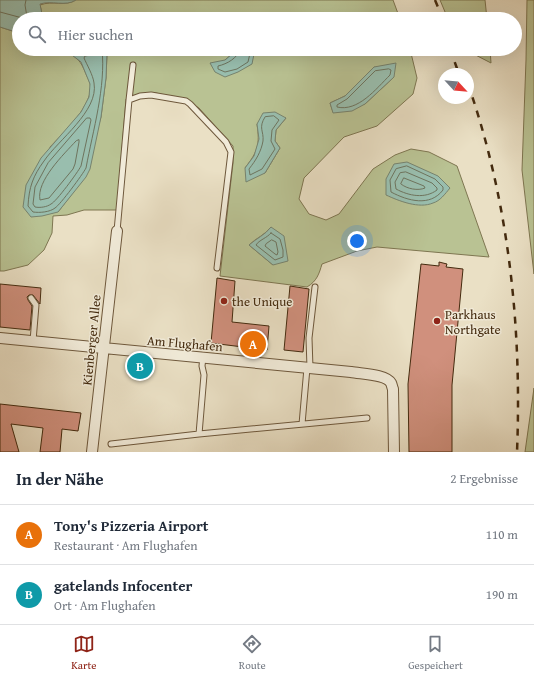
<!DOCTYPE html>
<html lang="de">
<head>
<meta charset="utf-8">
<style>
	body { margin:0; font-family:"Gentium Book Plus",serif; background:#f6f6f7; color:#1f2937 }
	.compass { position:absolute; left:438px; top:68px; width:36px; height:36px; border-radius:50%; background:#fff; box-shadow:0 4px 16px #0002; rotate:116deg }
	.you { position:absolute; left:357px; top:241px; width:14px; height:14px; margin:-10px; border:3px solid #fff; border-radius:50%; background:#1a73e8; box-shadow:0 0 0 6px #1a73e833 }
	.badge { display:grid; place-items:center; width:26px; height:26px; border-radius:50%; background:#8f2418; color:#fff; font-size:13px; font-weight:700 }
	.pin { position:absolute; translate:-50% -50%; border:2px solid #fff; box-shadow:0 1px 4px #0006 }
	.list { margin:0; padding:0; list-style:none }
	h2 { display:flex; justify-content:space-between; align-items:center; height:52px; margin:0; padding:0 16px; font-size:17px }
	h2 small { font-size:13px; font-weight:400; color:#747a83 }
	.list li { display:grid; grid-template-columns:26px 1fr auto; gap:12px; align-items:center; box-sizing:border-box; height:60px; padding:0 16px; border-top:1px solid #e0e1e3 }
	.list b { display:block; font-size:15px; white-space:nowrap }
	.list p { margin:0; font-size:13px; white-space:nowrap; color:#747a83 }
	.list em { font-size:13px; font-style:normal; color:#747a83 }
	.icon { flex:none; width:22px; height:22px; fill:none; stroke:currentColor; stroke-width:2; stroke-linecap:round; stroke-linejoin:round }
	.map { position:relative; flex:none; width:534px; height:452px; overflow:hidden }
	.search { position:absolute; background:#fff; box-shadow:0 4px 16px #0002; left:12px; right:12px; top:12px; height:44px; display:flex; align-items:center; gap:10px; box-sizing:border-box; padding:0 14px; border-radius:22px; color:#747a83; font-size:15px }
	.sheet { height:172px; background:#fff }
	nav { display:flex; justify-content:space-around; align-items:center; box-sizing:border-box; height:56px; border-top:1px solid #e0e1e3; background:#fff; font-size:11px; color:#747a83 }
	nav a { display:grid; justify-items:center; gap:2px }
	nav .on { color:#8f2418 }
	.map>svg:first-child { display:block }
	.green { fill:#b9c293; stroke:#7e7651; fill-rule:evenodd }
	.water { fill:#99beae; stroke:#77836e }
	.lines { fill:none; stroke-linecap:round; stroke-linejoin:round }
	.shore { stroke:#6e745e; stroke-width:1 }
	.building { fill:#d0907d; stroke:#442b0f }
	.service-casing { stroke:#6e583c; stroke-width:7 }
	.minor-casing { stroke:#6e583c; stroke-width:12 }
	.service { stroke:#f1ebd9; stroke-width:5 }
	.minor { stroke:#f1ebd9; stroke-width:10 }
	.rail { stroke:#442b0f; stroke-width:2.5; stroke-dasharray:7 7; stroke-linecap:butt }
	.poi-dot { fill:#8f2418; stroke:#f1ebd9; stroke-width:1.5 }
	.labels { text-anchor:middle; stroke-width:3; stroke-linejoin:round; paint-order:stroke }
	.poi-label { font-size:13px; fill:#442b0f; stroke:#f1ebd9; text-anchor:start }
	.street-label { font-size:13px; fill:#442b0f; stroke:#f1ebd9 }
</style>
</head>
<body>
<div class="map">
<svg width="534" height="452" viewBox="0 0 534 452">
	<rect width="100%" height="100%" fill="#eae0c5"/>
	<filter id="stains"><feTurbulence type="fractalNoise" baseFrequency=".005" numOctaves="4"/><feColorMatrix values="0 0 0 0 .2 0 0 0 0 .09 0 0 0 0 .02 0 0 0 .5 -.17"/></filter>
	<radialGradient id="worn" r=".72"><stop offset=".6" stop-color="#630" stop-opacity="0"/><stop offset="1" stop-color="#630" stop-opacity=".3"/></radialGradient>
	<!-- green -->
	<path class="green" d="M76,0H393L400,19H45L42,14L40,5C53,0 65,7 76,0Z
		M440,0H485L487,19H448Z
		M527,0H534V274L522,170L526,60Z
		M0,27L19,33V49H64C77,57 81,61 86,74C87,77 89,80 90,83C95,104 63,133 50,147L58,212L71,195L96,134L101,117L106,78L107,53L106,49H238L225,60L251,64L255,49H410L417,78L413,94L377,126L344,137L304,178L299,199L309,214L326,220L339,214L373,169L395,155L411,149L429,152L457,166L489,257L377,247L357,251L322,264C319,274 317,281 307,287L220,276L233,163V146L199,108L186,100L156,93L140,95L126,99L117,210H84L67,215L53,216L52,233L44,250L28,265L4,271H0ZM374,67L394,77L365,104L333,112L330,103L345,96ZM286,118L276,130L275,141L280,148L265,173L245,168C258,151 260,145 257,124ZM271,227L273,265L249,245C256,238 265,235 271,227Z
		M465,49H490L491,63L464,49Z
		M534,388V452H525Z"/>
	<!-- water -->
	<path class="water" d="M0,0H76C65,7 52,0 40,4L42,14L45,19H19V33L0,27Z
		M64,49H83L87,52L91,49H106L107,53L106,78L101,117L90,169L86,177L58,212L42,216L31,217L23,207L26,185L41,158L81,112L89,97L90,84L81,62Z
		M167,49H187V52L182,55Z
		M238,49H255L252,64L238,72L225,77L215,72L210,63L225,60Z
		M396,63L394,77L365,104L352,111L333,113L330,103L345,96L374,67Z
		M275,112L286,118L276,130L275,141L280,148L265,173L246,182L245,168L254,156L259,139L257,124L263,113Z
		M407,162L438,176L450,188C445,194 440,201 433,203C419,209 399,201 386,195V179L394,164Z
		M271,227L284,236L288,261L273,265L249,245C257,238 265,235 271,227Z"/>
	<g class="lines">
		<!-- shore -->
		<path class="shore" d="M0,12L26,19L27,17L25,5L26,0
			M93,49L91,55L85,56L84,58C87,65 93,75 94,83C99,111 58,140 44,161C33,176 29,187 28,206L33,212C40,213 50,212 55,208C60,205 83,174 86,168C93,130 106,87 102,49
			M240,49C238,58 227,64 218,66V69L225,72L237,69L248,62L251,49
			M389,69L391,70L390,75C376,89 358,112 337,107V105L347,99L375,71Z
			M274,116L279,120L272,130L271,141L275,149L262,169L250,175L249,169C256,160 261,152 263,141C264,131 258,128 265,117Z
			M87,118H90L91,120L81,166C78,172 56,202 51,204C47,207 40,208 35,207L33,204L35,187L48,163Z
			M79,140V142L75,164L73,169L49,198L40,200C36,181 64,154 76,141Z
			M407,166L435,179L443,187V190C430,207 408,201 391,192L390,180L396,169Z
			M406,172L432,183L437,188V190C425,199 409,196 396,189L395,182L400,173Z
			M404,178L424,186L425,188C418,191 407,189 401,184Z
			M271,233L280,239L283,250V257L275,260L256,245C259,240 267,238 271,233Z
			M272,240L276,242L278,252L277,255L275,254L265,246L266,244Z"/>
	</g>
	<!-- building -->
	<path class="building" d="M439,262L447,264L446,267L463,269L452,385V452H409L408,384L421,264L439,266Z
		M217,278L235,281L232,322L269,326L267,350L211,343Z
		M0,284L41,288L40,304L33,295H29L27,297L28,300L32,306L30,330L0,327Z
		M290,286L309,289L303,352L284,350Z
		M134,358L148,360L146,375L132,373Z
		M0,404L81,413L78,431L62,429L60,452H40L43,428L11,424L19,452H0Z"/>
	<g class="lines">
		<defs>
			<path id="service" d="M129,100L133,65
				M117,231L129,100L140,96L151,95L186,101L190,104L226,142L231,152L217,268
				M31,298L36,305L33,341
				M310,368L309,338L315,287
				M302,424L307,368
				M199,434L204,375L202,366L203,357
				M111,444L199,434L367,418"/>
			<path id="minor" d="M0,338L351,372C361,374 386,374 391,383C392,385 392,387 393,389L394,452
				M92,452L117,231"/>
		</defs>
		<!-- service casing -->
		<use href="#service" class="service-casing"/>
		<!-- minor casing -->
		<use href="#minor" class="minor-casing"/>
		<!-- service -->
		<use href="#service" class="service"/>
		<!-- minor -->
		<use href="#minor" class="minor"/>
		<!-- rail -->
		<path class="rail" d="M435,0L443,19
			M450,49L459,74
			M468,84C509,202 522,328 517,452"/>
	</g>
	<!-- markers -->
	<g class="poi-dot">
		<circle cx="224" cy="301" r="4"/>
		<circle cx="437" cy="321" r="4"/>
	</g>
	<g class="labels">
		<!-- poi labels -->
		<g class="poi-label">
			<text x="232" y="306">the Unique</text>
			<text x="445" y="319">Parkhaus<tspan x="445" dy="15">Northgate</tspan></text>
		</g>
		<!-- street labels -->
		<g class="street-label">
			<text transform="translate(91 340) rotate(-84)" y="5">Kienberger Allee</text>
			<text transform="translate(185 343) rotate(5)" y="5">Am Flughafen</text>
		</g>
	</g>
	<rect width="100%" height="100%" filter="url(#stains)"/>
	<rect width="100%" height="100%" fill="url(#worn)"/>
</svg>
<svg class="compass" viewBox="-18 -18 36 36"><path d="M0-13l5 13h-10z" fill="#e53935"/><path d="M0 13l5-13h-10z" fill="#747a83"/></svg>
<div class="you"></div>
<div class="pin badge" style="left:253px;top:344px;background:#e8710a">A</div>
<div class="pin badge" style="left:140px;top:366px;background:#0f9aa8">B</div>
<div class="search"><svg class="icon" aria-label="search" viewBox="0 0 24 24"><circle cx="10" cy="10" r="6"/><path d="M15 15l6 6"/></svg>Hier suchen</div>
</div>
<section class="sheet">
<h2>In der Nähe<small>2 Ergebnisse</small></h2>
<ul class="list">
<li><span class="badge" style="background:#e8710a">A</span><div><b>Tony's Pizzeria Airport</b><p>Restaurant · Am Flughafen</p></div><em>110 m</em></li>
<li><span class="badge" style="background:#0f9aa8">B</span><div><b>gatelands Infocenter</b><p>Ort · Am Flughafen</p></div><em>190 m</em></li>
</ul>
</section>
<nav>
<a class="on"><svg class="icon" aria-label="map" viewBox="0 0 24 24"><path d="M3 6l6-2 6 2 6-2v14l-6 2-6-2-6 2zM9 4v14M15 6v14"/></svg>Karte</a>
<a><svg class="icon" aria-label="directions" viewBox="0 0 24 24"><path d="M12 3l9 9-9 9-9-9zM9 14v-3h6M13 9l2 2-2 2"/></svg>Route</a>
<a><svg class="icon" aria-label="saved" viewBox="0 0 24 24"><path d="M7 4h10v16l-5-4-5 4z"/></svg>Gespeichert</a>
</nav>
</body>
</html>
